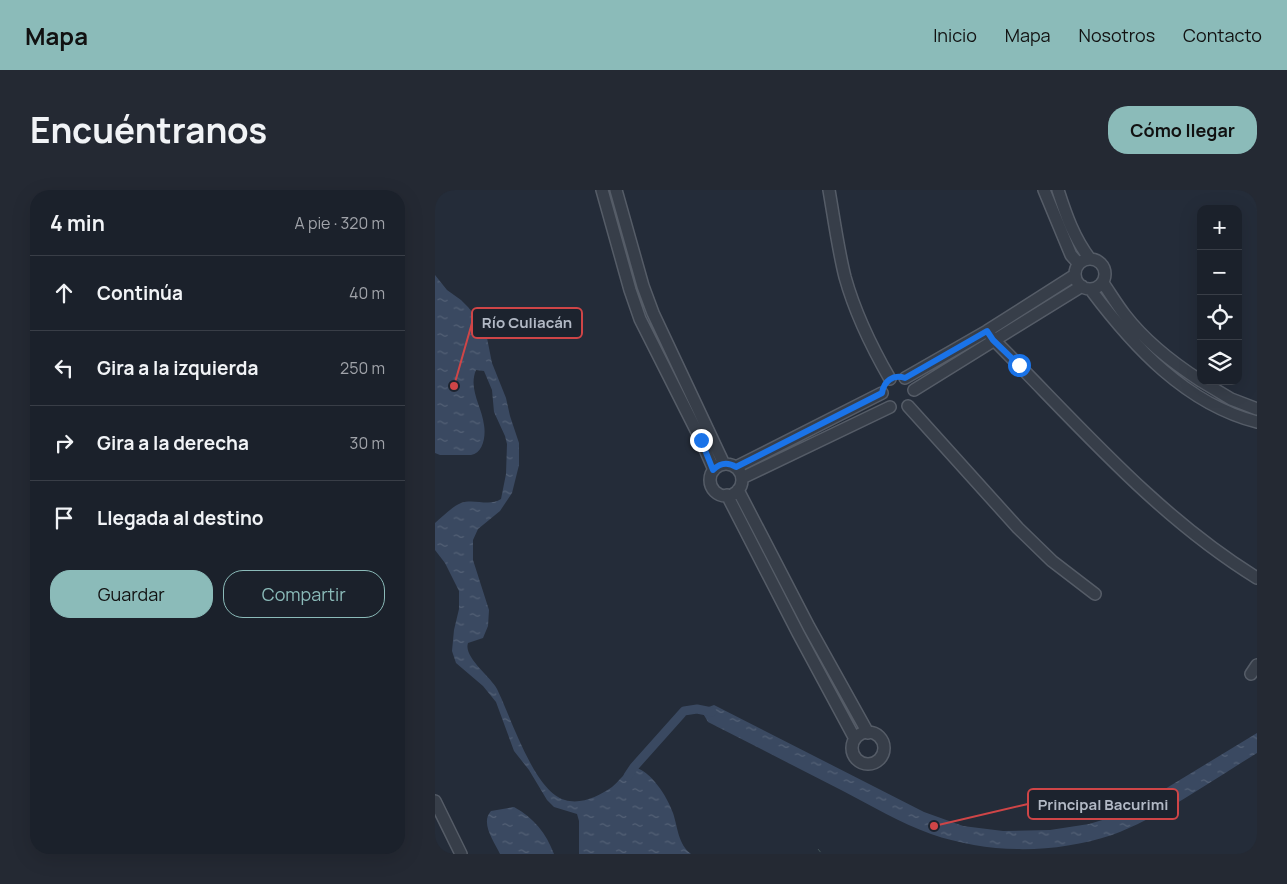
<!DOCTYPE html>
<html lang="es">
<head>
<meta charset="utf-8">
<style>
	body { margin:0; font-family:Manrope,sans-serif; background:#242933; color:#f1f3f6 }
	.controls { position:absolute; right:15px; top:15px; display:grid; overflow:hidden; border-radius:10px; box-shadow:0 5px 20px #0002 }
	.controls button { width:45px; height:45px; display:grid; place-items:center; padding:0; border:0; border-bottom:1px solid #393e47; background:#1b212b; color:#f1f3f6; font:25px sans-serif }
	.stop { position:absolute; width:15px; height:15px; margin:-11px; border:4px solid #1a73e8; border-radius:50%; background:#fff }
	.stop.end { background:#1a73e8; border-color:#fff; box-shadow:0 1px 5px #0008 }
	.list { margin:0; padding:0; list-style:none }
	h2 { display:flex; justify-content:space-between; align-items:center; height:65px; margin:0; padding:0 20px; font-size:21px }
	h2 small { font-size:16px; font-weight:400; color:#a0a3a9 }
	.list li { display:grid; grid-template-columns:32px 1fr auto; gap:15px; align-items:center; box-sizing:border-box; height:75px; padding:0 20px; border-top:1px solid #393e47 }
	.list b { display:block; font-size:19px; white-space:nowrap }
	.list em { font-size:16px; font-style:normal; color:#a0a3a9 }
	.actions { display:flex; gap:10px; padding:15px 20px }
	.actions a { flex:1; padding:11px 0; border:1px solid #8bbbb9; border-radius:20px; text-align:center; font-size:18px; color:#8bbbb9 }
	.actions .main { background:#8bbbb9; color:#111 }
	.icon { flex:none; width:28px; height:28px; fill:none; stroke:currentColor; stroke-width:2; stroke-linecap:round; stroke-linejoin:round }
	.map { position:relative; flex:none; width:822px; height:664px; overflow:hidden; border-radius:20px }
	header { display:flex; align-items:center; gap:30px; box-sizing:border-box; height:70px; padding:0 25px; background:#8bbbb9; color:#111 }
	header strong { font-size:24px }
	nav { display:flex; gap:28px; margin-inline-start:auto; font-size:18px }
	.intro { display:flex; align-items:center; justify-content:space-between; box-sizing:border-box; height:120px; padding:0 30px }
	h1 { margin:0; font-size:35px }
	.button { padding:12px 22px; border-radius:20px; background:#8bbbb9; color:#111; font-size:18px; font-weight:700 }
	main { display:flex; gap:30px; padding:0 30px }
	aside { flex:1; background:#1b212b; border-radius:20px; box-shadow:0 5px 20px #0002 }
	.map>svg:first-child { display:block }
	.water { fill:url(#water-ripples) }
	.lines { fill:none; stroke-linecap:round; stroke-linejoin:round }
	.canal { stroke:#3a4961; stroke-width:9 }
	.minor-casing { stroke:#555c67; stroke-width:14 }
	.path { stroke:#455659; stroke-width:1; stroke-dasharray:4 4; stroke-linecap:butt }
	.minor { stroke:#373e49; stroke-width:11 }
	.route { stroke:#1a73e8; stroke-width:6 }
	.leader { fill:none; stroke:#cf4547; stroke-width:2 }
	.callout-dot { fill:#cf4547; stroke:#1c232e; stroke-width:2 }
	.callout { fill:#1c232e; stroke:#cf4547; stroke-width:2 }
	.callout-label { font-size:15px; text-anchor:middle; font-weight:bold; fill:#b2b9c5 }
</style>
</head>
<body>
<header>
<strong>Mapa</strong>
<nav><a>Inicio</a><a>Mapa</a><a>Nosotros</a><a>Contacto</a></nav>
</header>
<div class="intro"><h1>Encuéntranos</h1><a class="button">Cómo llegar</a></div>
<main>
<aside>
<h2>4 min<small>A pie · 320 m</small></h2>
<ul class="list">
<li><svg class="icon" aria-label="ahead" viewBox="0 0 24 24"><path d="M12 20V5M6 11l6-6 6 6"/></svg><div><b>Continúa</b></div><em>40 m</em></li>
<li><svg class="icon" aria-label="left" viewBox="0 0 24 24"><path d="M17 20v-9H6M10 6l-5 5 5 5"/></svg><div><b>Gira a la izquierda</b></div><em>250 m</em></li>
<li><svg class="icon" aria-label="right" viewBox="0 0 24 24"><path d="M7 20v-9h11M14 6l5 5-5 5"/></svg><div><b>Gira a la derecha</b></div><em>30 m</em></li>
<li><svg class="icon" aria-label="arrive" viewBox="0 0 24 24"><path d="M6 21V4h12l-3 4 3 4H6"/></svg><div><b>Llegada al destino</b></div></li>
</ul>
<div class="actions"><a class="main">Guardar</a><a>Compartir</a></div>
</aside>
<div class="map">
<svg width="822" height="664" viewBox="0 0 822 664">
	<defs>
		<pattern id="water-ripples" width="26" height="14" patternUnits="userSpaceOnUse" patternTransform="scale(1.25)"><rect width="26" height="14" fill="#3a4961"/><path d="M2 4q2-2 4 0t4 0M15 11q2-2 4 0t4 0" fill="none" stroke="#546176"/></pattern>
	</defs>
	<rect width="100%" height="100%" fill="#242c39"/>
	<!-- water -->
	<path class="water" d="M0,85L12,100L26,110L33,117L50,138L57,173L71,208L75,226L84,253V275L77,303L65,321L43,339L38,350V370L54,420L53,436L48,448L33,453C28,467 56,487 62,499C76,527 99,602 130,610C146,615 164,606 177,597C185,591 189,582 199,577C216,581 232,606 238,623C243,638 243,654 256,664H144V631L142,624L119,617L112,610L94,580L79,561L61,512L48,496L21,473L17,461L19,440L24,419V401L10,373L0,360V333C7,327 18,316 26,313C39,308 54,317 66,309L71,284L72,254L70,246L59,222L57,200L49,181L41,180C33,199 47,217 49,235C51,246 48,263 36,265H5L0,263Z
		M279,515L489,622L528,636L568,641L615,640L654,634L674,628L725,602L822,543V563C776,591 728,626 677,645C619,664 554,664 496,644C465,633 437,616 408,601C363,578 318,555 273,532L266,520Z
		M79,617C99,628 111,643 119,664H65C59,651 45,633 56,621Z"/>
	<g class="lines">
		<!-- canal -->
		<path class="canal" d="M193,586L199,577L249,521L262,519L277,522"/>
		<defs>
			<path id="minor" d="M167,0L195,100L205,129L266,250L279,280
				M181,0L208,96L218,123L289,274
				M394,0C399,29 403,59 410,87C420,123 436,156 455,189
				M609,0L636,65L644,74
				M623,0C631,25 639,48 655,69
				M640 84a15 15 0 1 1 30 0a15 15 0 1 1-30 0Z
				M668,93C675,103 682,115 690,125C710,151 738,173 766,191
				M656,100C698,156 751,214 822,232
				M552,141L559,150C643,234 720,325 822,388
				M470,188L552,141L640,85
				M766,191L796,209L822,219
				M479,200L647,96
				M473,216L583,338L617,371L660,404
				M275 290a16 16 0 1 1 32 0a16 16 0 1 1-32 0Z
				M301,277L447,203
				M307,288L455,217
				M303,300L374,437L433,543
				M292,305L363,443L420,549
				M816,484L822,475
				M417 558a16 16 0 1 1 32 0a16 16 0 1 1-32 0Z
				M0,611L26,664"/>
		</defs>
		<!-- minor casing -->
		<use href="#minor" class="minor-casing"/>
		<!-- path -->
		<path class="path" d="M383,659L387,664"/>
		<!-- minor -->
		<use href="#minor" class="minor"/>
	</g>
	<g class="lines">
		<!-- route -->
		<path class="route" d="M266,250L278,280C285,273 293,272 301,277L447,203C449,191 458,184 470,188L552,141L558,150L584,175"/>
	</g>
	<!-- callouts -->
	<path class="leader" d="M19 196L37 133M499 636L593 614"/>
	<g class="callout-dot">
		<circle cx="19" cy="196" r="5"/>
		<circle cx="499" cy="636" r="5"/>
	</g>
	<g class="callout">
		<rect x="37" y="118" width="110" height="30" rx="5"/>
		<rect x="593" y="599" width="150" height="30" rx="5"/>
	</g>
	<g class="callout-label">
		<text x="92" y="138">Río Culiacán</text>
		<text x="668" y="620">Principal Bacurimi</text>
	</g>
</svg>
<div class="controls">
<button>+</button>
<button>−</button>
<button><svg class="icon" aria-label="locate" viewBox="0 0 24 24"><circle cx="12" cy="12" r="6"/><path d="M12 2v4M12 18v4M2 12h4M18 12h4"/></svg></button>
<button><svg class="icon" aria-label="layers" viewBox="0 0 24 24"><path d="M12 4l9 5-9 5-9-5zM3 14l9 5 9-5"/></svg></button>
</div>
<div class="stop" style="left:584px;top:175px"></div>
<div class="stop end" style="left:266px;top:250px"></div>
</div>
</main>
</body>
</html>
